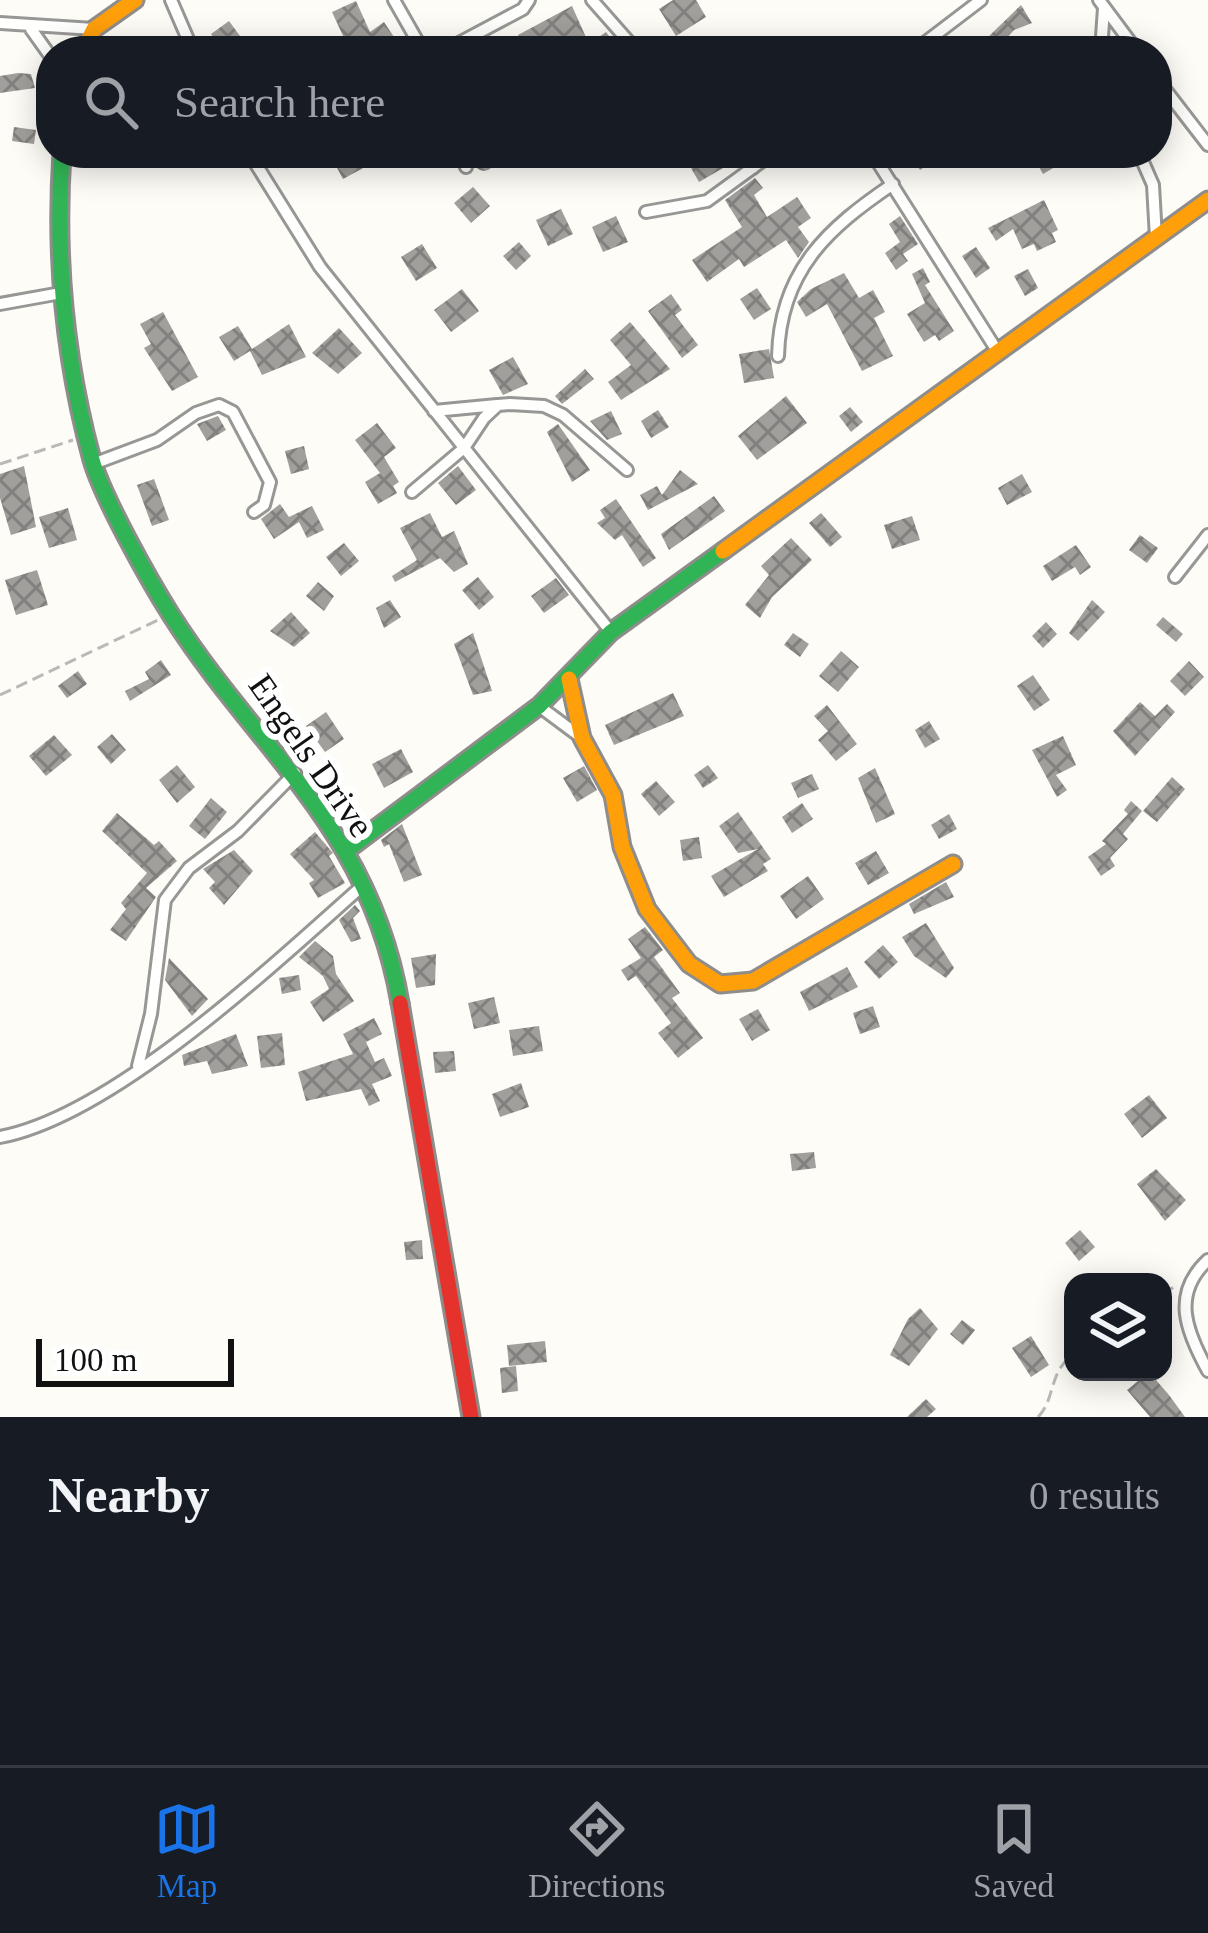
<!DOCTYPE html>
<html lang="en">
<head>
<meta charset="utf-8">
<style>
	body { margin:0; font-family:Georgia,serif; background:#242831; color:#f1f3f6 }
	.controls { position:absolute; right:36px; bottom:36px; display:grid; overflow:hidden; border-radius:24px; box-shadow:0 6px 30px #0003 }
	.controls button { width:108px; height:108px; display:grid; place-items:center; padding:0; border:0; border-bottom:3px solid #363941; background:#171b24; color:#f1f3f6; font:60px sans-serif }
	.scale { position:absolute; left:36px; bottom:30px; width:198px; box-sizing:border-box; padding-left:12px; border:6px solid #111; border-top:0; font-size:33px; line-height:42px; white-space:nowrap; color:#111; -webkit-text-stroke:9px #fff; paint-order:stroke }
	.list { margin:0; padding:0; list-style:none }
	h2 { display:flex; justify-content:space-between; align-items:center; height:156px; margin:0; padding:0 48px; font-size:51px }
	h2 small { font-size:39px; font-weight:400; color:#9ea1a6 }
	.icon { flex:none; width:66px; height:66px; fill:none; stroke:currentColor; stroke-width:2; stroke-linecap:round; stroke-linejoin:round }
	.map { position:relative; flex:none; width:1208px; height:1417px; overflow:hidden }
	.search { position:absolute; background:#171b24; box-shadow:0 6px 30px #0003; left:36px; right:36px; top:36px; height:132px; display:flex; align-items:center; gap:30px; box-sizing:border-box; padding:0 42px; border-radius:48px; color:#9ea1a6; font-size:45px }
	.sheet { height:348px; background:#171b24 }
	nav { display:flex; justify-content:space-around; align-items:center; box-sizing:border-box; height:168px; border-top:3px solid #363941; background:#171b24; font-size:33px; color:#9ea1a6 }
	nav a { display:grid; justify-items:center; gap:6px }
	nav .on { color:#1a73e8 }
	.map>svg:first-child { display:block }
	.building { fill:url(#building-cross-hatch) }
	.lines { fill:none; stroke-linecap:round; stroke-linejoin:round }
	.street-casing { stroke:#979795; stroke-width:16 }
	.fast-casing { stroke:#8e8d8b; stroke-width:21 }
	.slow-casing { stroke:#8e8d8b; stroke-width:21 }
	.jam-casing { stroke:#8e8d8b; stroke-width:21 }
	.path { stroke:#b9b9b8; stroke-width:3; stroke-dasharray:12 6; stroke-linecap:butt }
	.street { stroke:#fffffe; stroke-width:10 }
	.fast { stroke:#30b455; stroke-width:15 }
	.slow { stroke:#ff9f0a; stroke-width:15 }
	.jam { stroke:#e5322d; stroke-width:15 }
	.labels { text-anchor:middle; stroke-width:12; stroke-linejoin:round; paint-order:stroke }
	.street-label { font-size:36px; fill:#111; stroke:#fff }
</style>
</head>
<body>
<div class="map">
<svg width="1208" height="1417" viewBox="0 0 1208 1417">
	<defs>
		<pattern id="building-cross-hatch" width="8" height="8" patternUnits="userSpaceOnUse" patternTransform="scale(3)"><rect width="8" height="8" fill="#a19f9c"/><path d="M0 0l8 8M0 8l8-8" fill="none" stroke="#82807e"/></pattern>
	</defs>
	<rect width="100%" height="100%" fill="#fdfcf7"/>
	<!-- building -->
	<path class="building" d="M673,0H696L706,17L676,36L659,9Z
		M356,1L370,32L384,22L396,40L381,51H350L332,12Z
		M1021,5L1032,23L1014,30L999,47L988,37Z
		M572,6L589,44L606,32L620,51H528L518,35Z
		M229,21L240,36L222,49L211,34Z
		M18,73L31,74L35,88L0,93V76Z
		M14,127L36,130L34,144L12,141Z
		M474 161a10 10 0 1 1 20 0a10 10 0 1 1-20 0Z
		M329,153H357L365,167L343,179Z
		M700,153H723L730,164L699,182L687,161Z
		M884,153H922L929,164L920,170L910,155L892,167Z
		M1031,153H1079L1043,174Z
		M755,178L763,188L754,195L767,217L797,197L811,218L798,227L809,242L798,258L786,240L744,267L739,259L707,282L692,260L742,227L725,200Z
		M473,187L490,206L471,223L454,203Z
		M1044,200L1058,230L1052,233L1056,242L1037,251L1034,244L1022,249L1013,229L996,241L988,228Z
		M561,209L573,234L548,246L536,220Z
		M616,216L628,242L603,252L592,227Z
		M900,216L918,244L903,254L908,261L896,270L885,253L900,242L889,224Z
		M519,242L531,256L516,270L503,256Z
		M422,244L437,268L416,281L401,257Z
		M976,247L990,268L976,278L962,256Z
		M923,268L930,282L925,285L954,331L939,341L935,335L924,342L907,314L925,303L912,274Z
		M1028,269L1038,288L1025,296L1014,276Z
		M844,273L859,298L873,290L885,312L874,318L893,356L862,371L827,304L806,317L797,302L811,289Z
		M757,288L771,309L754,320L740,299Z
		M462,289L479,311L451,332L434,310Z
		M671,294L682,310L675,315L698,345L682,358L648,311Z
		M163,312L198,377L172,391L144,348L151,344L140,324Z
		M630,322L670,369L621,400L608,382L631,365L610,340Z
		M289,324L306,357L262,375L250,351L234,361L219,337L238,326L252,349Z
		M339,328L362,353L338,374L312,353Z
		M769,349L774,378L744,383L739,354Z
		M513,357L528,384L503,395L489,370Z
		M585,369L594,379L562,404L555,396Z
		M786,396L807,423L757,460L738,436Z
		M850,407L863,422L851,432L839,416Z
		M658,410L669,427L651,438L641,421Z
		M611,411L622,434L607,440L590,421Z
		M218,416L226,430L207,441L197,424Z
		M377,423L396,448L384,457L399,482L393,486L397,493L378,504L365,482L380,473L355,440Z
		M558,424L590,470L572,482L547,432Z
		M304,446L309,469L291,474L285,451Z
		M24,466L36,527L11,535L0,498V474Z
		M458,466L476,490L456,505L438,483Z
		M680,470L698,484L648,510L640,495L657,486L662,495Z
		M1022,474L1032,492L1007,505L998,488Z
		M154,479L169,520L152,526L137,485Z
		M714,496L725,511L669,550L661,534Z
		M616,499L656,558L643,567L622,535L615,540L597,523L605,518L600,510Z
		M280,504L289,517L312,506L324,530L307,538L299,522L274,539L261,519Z
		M68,508L77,540L49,548L39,517Z
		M430,513L442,537L454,531L468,564L454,572L440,558L395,582L392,576L417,560L400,528Z
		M821,513L842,537L830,547L809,523Z
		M912,516L920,540L892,549L884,525Z
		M1140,535L1158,548L1147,563L1129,550Z
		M791,538L812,560L772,597L760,618L745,605L769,575L761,566Z
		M344,543L359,561L341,576L326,557Z
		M1076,545L1091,567L1080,575L1075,567L1052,581L1043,566Z
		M37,570L48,605L16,615L5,580Z
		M478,577L494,597L479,610L462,590Z
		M556,578L569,595L544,613L531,596Z
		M318,582L334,596L324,611L306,596Z
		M390,600L401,617L384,628L376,608Z
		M1092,600L1105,612L1078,641L1069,633Z
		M291,612L310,633L294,647L270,631Z
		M1163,617L1183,634L1176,642L1156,625Z
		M1046,622L1057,634L1043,648L1032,636Z
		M473,633L492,691L473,695L454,644Z
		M793,633L809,644L800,657L784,645Z
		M841,651L859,667L838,692L819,676Z
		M161,660L171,675L130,701L125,691L149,679L145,672Z
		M1189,661L1204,677L1185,696L1170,681Z
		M78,671L87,684L67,698L58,686Z
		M1033,675L1050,700L1034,711L1017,686Z
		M673,693L684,716L614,745L605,725Z
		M1140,702L1155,716L1167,704L1175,712L1135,756L1113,731Z
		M827,705L857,744L836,761L818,740L828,731L814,716Z
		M326,712L344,739L325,752L306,726Z
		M929,721L940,739L925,748L915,730Z
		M112,734L126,750L111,764L97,747Z
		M54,735L72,755L46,776L29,756Z
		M1063,736L1076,765L1056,775L1067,790L1057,797L1032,750Z
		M401,749L413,772L384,788L372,764Z
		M177,765L195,787L177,803L159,780Z
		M708,765L718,778L703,788L694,775Z
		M584,766L597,790L577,802L563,778Z
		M875,768L895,814L876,823L858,778Z
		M812,774L819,789L798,798L791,783Z
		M1172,777L1185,789L1157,822L1143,811Z
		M656,781L675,802L659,816L641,794Z
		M350,792L362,815L352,821L339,798Z
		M211,798L227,812L205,839L189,826Z
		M1131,801L1142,811L1123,834L1128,839L1110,858L1115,866L1101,876L1088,857L1106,844L1102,841L1128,814L1124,810Z
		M802,803L813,819L792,833L782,817Z
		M738,812L771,859L763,864L768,871L724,897L711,876L758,849L738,853L719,826Z
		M117,813L154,845L159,841L177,861L146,888L156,897L126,941L110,930L126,909L121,903L147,873L102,831Z
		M949,814L957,829L939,839L931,825Z
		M402,824L422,875L404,882L389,844L384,847L381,840Z
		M315,832L333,853L329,856L345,883L318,898L309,883L314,880L290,854Z
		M699,837L702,858L683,861L680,840Z
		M234,850L253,871L224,905L209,888L215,882L203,869Z
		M876,851L889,873L868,885L855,863Z
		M808,876L824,899L796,919L780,896Z
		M946,882L954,897L914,914L909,904Z
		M355,905L360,911L353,918L361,939L351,942L339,920Z
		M926,923L954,968L946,978L914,956L902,937Z
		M645,927L663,950L654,957L680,993L672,998L703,1038L678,1058L658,1033L671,1023L636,976L628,981L621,970L641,958L628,939Z
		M315,941L333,956L336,974L354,1001L323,1022L310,1002L329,989L323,976L299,957Z
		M883,945L898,962L879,979L864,962Z
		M436,954L435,985L416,988L411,958Z
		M169,958L208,999L192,1016L165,980Z
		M847,967L858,987L809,1011L800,992Z
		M299,975L301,990L282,994L279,978Z
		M494,997L500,1023L474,1029L468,1003Z
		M873,1006L880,1027L860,1034L853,1013Z
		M758,1009L770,1030L752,1041L739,1019Z
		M374,1018L382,1034L366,1042L375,1062L384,1058L392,1076L372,1084L380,1101L369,1106L361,1089L306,1101L298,1072L353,1054L343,1034Z
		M539,1026L543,1051L513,1056L509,1030Z
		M282,1033L285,1065L261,1068L257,1036Z
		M236,1034L248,1066L212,1074L207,1061L184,1066L182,1055Z
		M454,1051L456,1071L435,1073L433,1052Z
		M521,1083L529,1107L500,1117L492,1094Z
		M1149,1095L1167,1118L1142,1138L1124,1114Z
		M814,1152L816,1168L792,1171L790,1154Z
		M1156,1169L1186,1200L1165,1221L1137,1184Z
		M1080,1230L1095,1247L1079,1261L1065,1243Z
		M422,1240L423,1259L406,1260L404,1242Z
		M920,1308L938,1329L909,1366L890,1355L908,1319Z
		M962,1320L975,1330L963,1345L950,1334Z
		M1031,1336L1049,1365L1031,1377L1012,1348Z
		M545,1341L547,1362L509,1366L507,1345Z
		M516,1366L518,1391L502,1393L500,1368Z
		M1149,1372L1169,1395L1185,1417H1150L1127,1390Z
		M926,1399L936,1409L927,1417H907Z"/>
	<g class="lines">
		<defs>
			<path id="street" d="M171,0L193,51
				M394,0L423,51
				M592,0L637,51
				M1099,0L1137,51
				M0,23L94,29
				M31,29L51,57
				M444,51L523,9L529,0
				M914,51L981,0
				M1101,51L1104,8
				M1157,79L1208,145
				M249,153L320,267L611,632
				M461,153L466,167
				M738,153L753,168
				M872,153L996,349
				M1139,153L1153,185L1156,238
				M646,212L707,201L773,153
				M0,304L61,293
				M778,356C780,271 828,228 893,184
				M434,411L497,405
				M93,464L157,440L196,413L219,405L233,412L270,482L264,505L254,512
				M412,492L464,448L484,418L498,405L510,404L544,406L563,415L627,470
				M1175,577L1208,535
				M539,706L582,738
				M138,1066L151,1014L165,900L189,868L238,831L295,773
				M0,1137C113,1116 274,964 361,887
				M1208,1260C1171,1294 1186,1331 1208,1371"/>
			<path id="fast" d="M62,153C55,256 65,361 92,460C103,498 149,580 171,615C259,753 370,827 400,1003
				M347,850L539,706L611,632L723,551"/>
			<path id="slow" d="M83,51L94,29L135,0
				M723,551L1208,200
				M569,679L582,738L613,795L622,847L647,909L689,964L720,984L753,981L953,864"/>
			<path id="jam" d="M400,1003L471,1417"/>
		</defs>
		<!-- street casing -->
		<use href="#street" class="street-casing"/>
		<!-- fast casing -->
		<use href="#fast" class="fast-casing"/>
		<!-- slow casing -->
		<use href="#slow" class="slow-casing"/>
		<!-- jam casing -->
		<use href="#jam" class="jam-casing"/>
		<!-- path -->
		<path class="path" d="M0,464L73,440
			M0,695L158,620
			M1163,1294L1177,1285
			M1038,1417C1056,1399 1048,1372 1073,1355"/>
		<!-- street -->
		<use href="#street" class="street"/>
		<!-- fast -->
		<use href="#fast" class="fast"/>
		<!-- slow -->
		<use href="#slow" class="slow"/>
		<!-- jam -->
		<use href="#jam" class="jam"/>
	</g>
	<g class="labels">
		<!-- street labels -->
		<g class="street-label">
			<text transform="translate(312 755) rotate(55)" y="13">Engels Drive</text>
		</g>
	</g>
</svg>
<div class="controls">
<button><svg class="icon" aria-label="layers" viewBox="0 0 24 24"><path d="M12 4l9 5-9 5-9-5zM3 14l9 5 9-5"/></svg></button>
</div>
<div class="scale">100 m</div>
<div class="search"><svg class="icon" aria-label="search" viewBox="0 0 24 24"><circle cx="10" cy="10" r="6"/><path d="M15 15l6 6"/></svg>Search here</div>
</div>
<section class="sheet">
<h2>Nearby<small>0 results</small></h2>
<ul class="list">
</ul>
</section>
<nav>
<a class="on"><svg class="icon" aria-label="map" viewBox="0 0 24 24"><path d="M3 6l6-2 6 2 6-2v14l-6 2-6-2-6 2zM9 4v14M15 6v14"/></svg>Map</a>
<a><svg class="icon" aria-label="directions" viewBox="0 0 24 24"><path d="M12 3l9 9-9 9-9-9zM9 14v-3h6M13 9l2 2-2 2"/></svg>Directions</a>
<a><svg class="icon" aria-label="saved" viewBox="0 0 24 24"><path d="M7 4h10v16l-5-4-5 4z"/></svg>Saved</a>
</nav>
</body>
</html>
